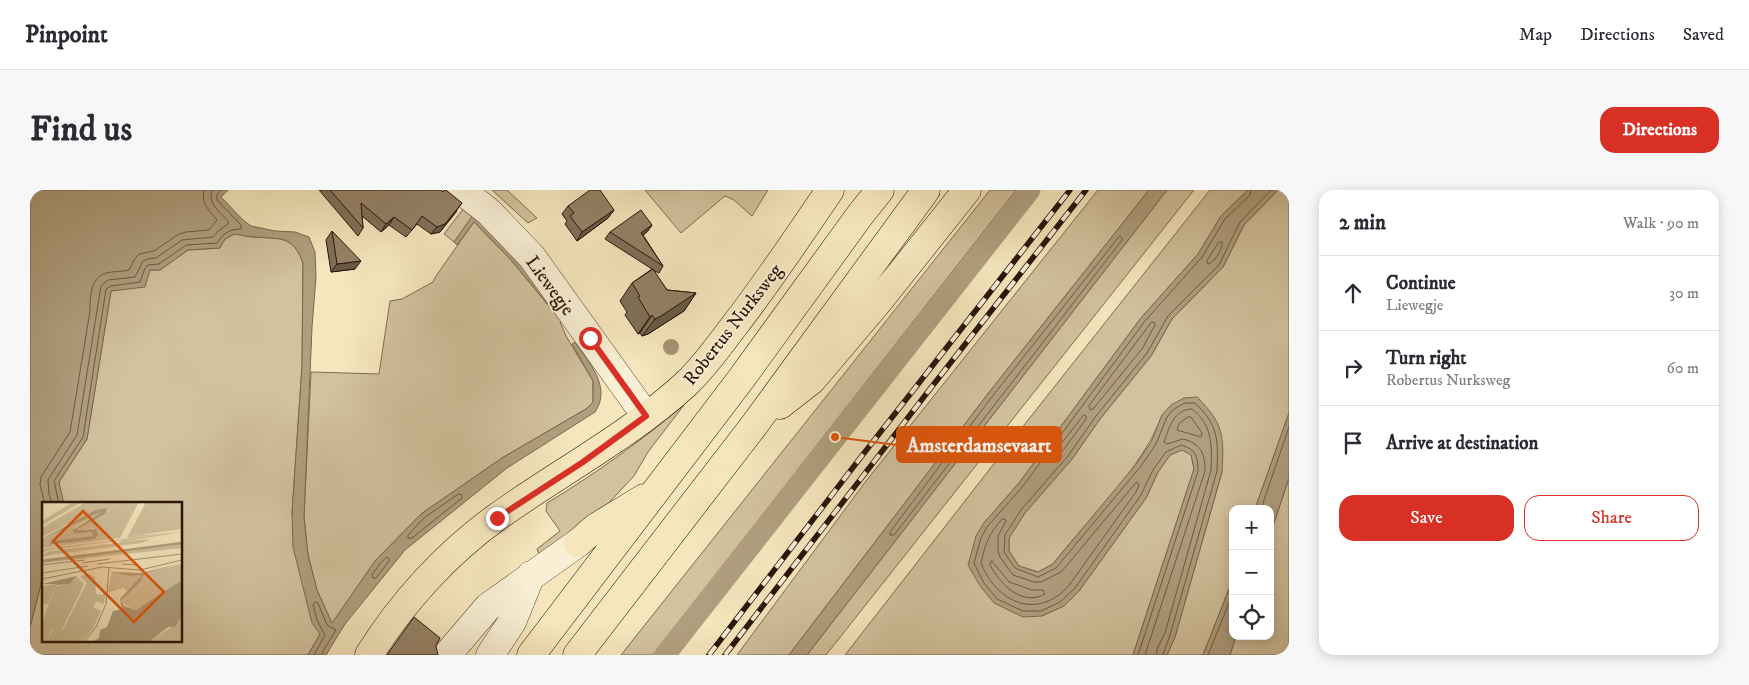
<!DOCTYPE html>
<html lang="en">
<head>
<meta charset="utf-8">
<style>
	body { margin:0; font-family:"IM FELL DW Pica",serif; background:#f7f7f7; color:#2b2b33 }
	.controls { position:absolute; right:15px; bottom:15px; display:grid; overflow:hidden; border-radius:10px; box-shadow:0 2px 12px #0003 }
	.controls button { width:45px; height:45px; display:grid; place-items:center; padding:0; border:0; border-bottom:1px solid #e1e1e2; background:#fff; color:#2b2b33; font:25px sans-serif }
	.stop { position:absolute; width:15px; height:15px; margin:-11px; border:4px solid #d93025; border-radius:50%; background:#fff }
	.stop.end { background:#d93025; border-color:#fff; box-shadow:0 1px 5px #0008 }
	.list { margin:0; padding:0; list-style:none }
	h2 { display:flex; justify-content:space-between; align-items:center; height:65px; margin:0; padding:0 20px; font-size:21px }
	h2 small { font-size:16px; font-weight:400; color:#7c7c81 }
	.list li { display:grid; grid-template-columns:32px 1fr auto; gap:15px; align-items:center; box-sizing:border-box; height:75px; padding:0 20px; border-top:1px solid #e1e1e2 }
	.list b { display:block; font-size:19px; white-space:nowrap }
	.list p { margin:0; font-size:16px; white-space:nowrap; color:#7c7c81 }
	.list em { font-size:16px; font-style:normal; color:#7c7c81 }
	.actions { display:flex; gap:10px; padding:15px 20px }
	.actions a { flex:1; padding:11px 0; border:1px solid #d93025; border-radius:15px; text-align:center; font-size:18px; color:#d93025 }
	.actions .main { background:#d93025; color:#fff }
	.icon { flex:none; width:28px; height:28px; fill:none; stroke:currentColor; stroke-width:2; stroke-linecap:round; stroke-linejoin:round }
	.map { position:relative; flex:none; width:1259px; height:465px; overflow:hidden; border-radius:15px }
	header { display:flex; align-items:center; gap:30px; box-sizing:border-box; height:70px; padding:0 25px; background:#fff; border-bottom:1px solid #e1e1e2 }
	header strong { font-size:24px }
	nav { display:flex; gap:28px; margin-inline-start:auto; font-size:18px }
	.intro { display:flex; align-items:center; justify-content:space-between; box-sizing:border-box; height:120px; padding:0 30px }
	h1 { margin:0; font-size:35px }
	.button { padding:12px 22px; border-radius:15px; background:#d93025; color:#fff; font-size:18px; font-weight:700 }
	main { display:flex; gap:30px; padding:0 30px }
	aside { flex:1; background:#fff; border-radius:15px; box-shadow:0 2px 12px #0003 }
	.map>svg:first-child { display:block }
	.green { fill:#d2c29e; stroke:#7e6b53 }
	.water { fill:#b09f7f; stroke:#7a674f }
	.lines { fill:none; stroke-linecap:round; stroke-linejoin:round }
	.shore { stroke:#6d5a44; stroke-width:1 }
	.canal { stroke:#b09f7f; stroke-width:21 }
	.minor-casing { stroke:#5d4835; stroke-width:29 }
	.major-casing { stroke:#2a1408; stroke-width:29 }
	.minor { stroke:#f8efd4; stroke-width:28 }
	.major { stroke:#f5e6bd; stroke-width:28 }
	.rail-casing { stroke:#2a1408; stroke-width:5.5 }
	.rail { stroke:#f8efd4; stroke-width:4; stroke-dasharray:11; stroke-linecap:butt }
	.tree { fill:#a69476 }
	.wall { fill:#7f6f58; stroke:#2a1408 }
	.shaded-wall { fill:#685a47; stroke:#2a1408 }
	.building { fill:#948166; stroke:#2a1408 }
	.route { stroke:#d93025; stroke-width:6 }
	.labels { text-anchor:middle; stroke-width:4; stroke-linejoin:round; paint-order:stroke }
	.street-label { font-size:19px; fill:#2a1408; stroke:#f8efd4 }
	.inset-river { fill:none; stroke:#b09f7f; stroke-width:2.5 }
	.inset-road { fill:none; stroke:#a49275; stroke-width:1 }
	.view { fill:#de560c; fill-opacity:0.15; stroke:#de560c; stroke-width:2.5 }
	.inset-edge { fill:none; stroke:#2a1408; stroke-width:2.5 }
	.leader { fill:none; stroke:#de560c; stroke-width:2 }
	.callout-dot { fill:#de560c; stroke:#f8efd4; stroke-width:2 }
	.callout { fill:#de560c; stroke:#de560c; stroke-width:2 }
	.callout-label { font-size:20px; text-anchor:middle; font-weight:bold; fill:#fff }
</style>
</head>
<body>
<header>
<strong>Pinpoint</strong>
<nav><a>Map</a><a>Directions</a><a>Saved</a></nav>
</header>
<div class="intro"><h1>Find us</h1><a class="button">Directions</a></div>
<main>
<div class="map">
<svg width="1259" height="465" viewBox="0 0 1259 465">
	<rect width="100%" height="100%" fill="#f5e6bd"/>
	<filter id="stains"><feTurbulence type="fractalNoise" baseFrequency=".004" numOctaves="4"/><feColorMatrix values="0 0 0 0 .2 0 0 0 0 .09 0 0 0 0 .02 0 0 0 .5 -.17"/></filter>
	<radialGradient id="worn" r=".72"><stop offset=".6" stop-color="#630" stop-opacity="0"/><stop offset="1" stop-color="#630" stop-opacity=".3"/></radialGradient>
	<!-- green -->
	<path class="green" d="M462,0H477L507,28L498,33Z
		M615,0H738L722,26L704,10L695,6L651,43Z
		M960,0H986L623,465H591Z
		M1068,0H1119L957,205L759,465H707L836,291Z
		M1137,0H1164L796,465H777Z
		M1180,0H1218L1191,26L1168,64L1111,128L989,293L953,334L1012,426L1033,416L1049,401L1116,308L1128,282L1140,265L1152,260L1161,264L1164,279L1103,465H815L991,239Z
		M1248,0H1259V223L1225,319H1203V389L1173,465H1137L1145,447L1192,282L1132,225C1112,280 1059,327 1023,374L1008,382L989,376L979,361V348L995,323L1042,269L1070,229L1121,166L1142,129L1193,77L1214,35Z
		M437,14L538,132H530L536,146L563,191V212L556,219L472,268L391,324L345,371L302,434L287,400L278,365L274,327L281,182L349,184L360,111L372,109L403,92L406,86L444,32L481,70L528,127L529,125L443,26L424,52L414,44Z
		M205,43C212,45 218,47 225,47C250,49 263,45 273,73L272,176L262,323L290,444L278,465H0V437L14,383V451H151V314H27L29,292L57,249L81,101L120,80H130L158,60L190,58L195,49Z
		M654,215L618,262L604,286L575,317L509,364L507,359L530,341L516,321L517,313C565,284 611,251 654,215Z
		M1259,288V465H1200L1206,446H1240V345Z"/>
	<!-- water -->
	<path class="water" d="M0,0H198L191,7L213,30L221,36L245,41L265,42L279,47L285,62L286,87L282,137L274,327L278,365L287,400L302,433L345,371L391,324L472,268L556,219L563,212V191L542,154L545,152C559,173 582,197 565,222L477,278L375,360L315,434L296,465H278L290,444L282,433L263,357L262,323L272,176L273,73C263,45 250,49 225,47C218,47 212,45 205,44L195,49L190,58L158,60L130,80H120L115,97L81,101L57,249L29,292L34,314H14V382L0,437Z
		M1119,0H1137L777,465H759L957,205Z
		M1218,0H1248L1214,35L1193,77L1142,129L1121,166L1070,229L1042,269L995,323L979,348V361L989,376L1008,382L1023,374L1107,273L1121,252L1132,225L1141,215L1154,208L1167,207C1194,234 1194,246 1192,282L1145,447L1137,465H1103L1164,279L1161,265L1152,260L1140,265L1128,282L1116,308L1049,401L1034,416L1012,426L993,427L964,413L950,396L938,375L946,346L953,334L989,293L1111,128L1168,64L1191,26Z
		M443,25L481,61L530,125L528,127L481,70L444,32L427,55L424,52Z
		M1259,223V288L1240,345V319H1225Z
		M1203,389V446H1206L1200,465H1173Z"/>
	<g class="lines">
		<!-- shore -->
		<path class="shore" d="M1090,46L1092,48V50L864,345H860V342L961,208Z
			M1189,52H1192C1193,59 1185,72 1178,74L1177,71Z
			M1122,132L1125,133V135L1112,159L1063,219L1060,220L1059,216Z
			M1054,225L1056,226V229L1026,270H1023L1022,266Z
			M1158,227H1161L1172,243L1171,247L1147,240L1149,234Z
			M1107,292L1109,295L1106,302L1040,394C1036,398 1032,404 1026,407C994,427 963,404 951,373C955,355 959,343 972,329H975L976,331L968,346V361L970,367L983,385L1004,392H1011L1031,382Z
			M429,304L432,305V308L382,348H378V345L394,328Z
			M15,314L10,295L11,287L40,242L60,121C60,108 60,88 76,83C83,81 92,82 99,80L104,70L109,64L124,61L149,44L156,42L179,40L187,30C179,20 171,14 174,0
			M23,314L19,305L18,290L47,245L71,96L78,90L105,87L113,71L118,69L126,68L152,50L183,47L188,41L198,34V31C190,22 177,13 182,0
			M29,314L24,291L53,247L76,99L81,96L110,92L115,78L118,75L129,74L156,55L187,53C193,44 199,39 211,39V35L187,10V5L191,0
			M1231,319L1259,237
			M357,367L359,369V371L346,388H343L342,385L349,375Z
			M962,371L979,392L1002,400H1013L1015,404C992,417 970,394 960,375Z
			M284,465L295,445L287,430L283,415L285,412L288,413L297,435L306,440L293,461L292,465
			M1108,465L1168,281C1168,267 1166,259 1151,255L1136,262L1123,280L1111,305L1045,398L1030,412L1011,421H993L967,409L954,393L944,373L951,348L957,337L993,296L1115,131L1172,67L1195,29L1220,5L1221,0
			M1115,465L1175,281C1175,263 1171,254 1153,249L1137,254L1134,252C1139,238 1144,219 1162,219C1183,235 1182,257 1181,280L1135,443L1127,459V465
			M1133,465L1140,445L1187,281C1188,250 1189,236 1165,213H1155L1144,219L1137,227L1126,254L1111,276L1026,378L1008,387L985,378L974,362L975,345L991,320L1038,266L1066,226L1117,163L1138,126L1189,75L1210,32L1241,0
			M1178,465L1203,403"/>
		<!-- canal -->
		<path class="canal" d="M635,465L1000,0"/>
		<defs>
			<path id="minor" d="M431,0L459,22L502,67L616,226
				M417,465L458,417L548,353
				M460,465L482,432L501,385"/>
			<path id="major" d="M750,215L782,190L848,112L937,0
				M548,353L565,338L614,308
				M339,465C372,412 417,363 467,327C530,282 599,246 656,194C674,177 689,156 704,136C738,92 769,46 800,0
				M501,465L711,189L830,25L850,0
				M547,465L725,234L896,0"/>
		</defs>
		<!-- minor casing -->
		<use href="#minor" class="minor-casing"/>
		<!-- major casing -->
		<use href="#major" class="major-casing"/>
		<!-- minor -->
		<use href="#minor" class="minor"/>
		<!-- major -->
		<use href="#major" class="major"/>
		<defs>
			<path id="rail" d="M679,465L831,267L1040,0
				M695,465L900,199L1056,0"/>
		</defs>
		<!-- rail casing -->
		<use href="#rail" class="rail-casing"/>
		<!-- rail -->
		<use href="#rail" class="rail"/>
	</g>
	<!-- trees -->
	<circle class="tree" cx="641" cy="157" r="8"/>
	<!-- wall -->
	<path class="wall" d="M289,0H411L427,21L410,42L401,44L387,34L376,47L359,35L351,42L332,26L333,38L328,46Z
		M538,16L584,20L578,28L547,51L535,34L537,31L532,24Z
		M622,35L617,42L613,45L633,76L629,83L623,80L637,100L666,103L654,121L618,144L612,146L610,143L608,144L595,125L597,122L590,111L602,93L622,79L575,49L580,42Z
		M302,41L325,79L301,82L296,50Z"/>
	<!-- shaded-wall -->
	<path class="shaded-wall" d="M432,13L410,42L401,44L407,37Z
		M584,20L578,28L547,51L552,42Z
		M364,27L359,35L351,42L356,34Z
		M622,35L617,42L607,49L611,43Z
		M331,71L325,79L301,82L307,74Z
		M666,103L654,121L618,144L612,146L625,129Z
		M622,125L610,143L608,144L620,127Z"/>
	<!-- building -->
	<path class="building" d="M300,0H411L413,2L414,0H416L432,13L415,34L407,37L392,26L382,40L364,27L356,34L331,13L333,38Z
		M560,0H570L584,20L552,42L540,26L544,23L538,16Z
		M611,20L622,35L611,43L633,76L580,42Z
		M302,41L331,71L307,74Z
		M623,79L637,100L666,103L631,126L625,129L622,125L620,127L608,107L610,106L602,93Z
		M384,427L410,448L406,456L408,465H357Z"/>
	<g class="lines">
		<!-- route -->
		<path class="route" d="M467,328L553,272L616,226L560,148"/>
	</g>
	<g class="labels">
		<!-- street labels -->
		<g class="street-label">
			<text transform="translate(521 95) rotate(54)" y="7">Liewegje</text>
			<text transform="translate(702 134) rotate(-52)" y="7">Robertus Nurksweg</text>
		</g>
	</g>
	<!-- overview -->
	<g transform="translate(12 312)">
		<rect width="140" height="140" fill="#f5e6bd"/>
		<path d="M31,0H40L0,23V19ZM44,0H97L78,36L0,46V37L59,10L33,25L32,32L50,30L51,34L9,39V44L56,35L52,26L34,28L67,8H53L0,35V26ZM104,0H140V27L88,34L140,30L85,36ZM140,30L84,39L108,37L100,41L0,54L7,49L76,41L82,38L7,48L0,51V47ZM140,42V46L0,61V60ZM140,62V78L109,99L93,108L79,100L102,72ZM70,70L88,74L101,72L86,90L81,86L65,91ZM47,72L53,75L54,92L61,93V85L63,93L62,102L54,99L51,105L59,109L51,126L40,140H5L10,129L9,127L5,140H0V121L14,84L28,82L35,75L42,82L20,127L30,137L21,128L45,81L38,74ZM14,82L6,102H0V84ZM140,115V140H107L138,119Z" fill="#d2c29e"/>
		<path d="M66,6L63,12L34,28L54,27L56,33L53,37L7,43L9,39L51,34L50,30L32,32L31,28L59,10L0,37L53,8ZM140,61L102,72L98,80L79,99L82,104L94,108L140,78V115L133,125H126L107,140H50L57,136L58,128L65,125L71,109L80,107L78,97L100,73L88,74L68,70L100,71ZM35,74L28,82L14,83L0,121L14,82H0Z" fill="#b09f7f"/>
		<path class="inset-river" d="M0,59L140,41"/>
		<path class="inset-road" d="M40,61L68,57M55,62L140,52M80,62L95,63M0,63L43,58M0,71L46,64M0,77L60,65L98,68L140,58M42,140L54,125L64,102L67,65"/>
		<path class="view" d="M41,9L122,90L92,120L11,39Z"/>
		<rect width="140" height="140" class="inset-edge"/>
	</g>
	<!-- callouts -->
	<path class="leader" d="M805 247L867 255"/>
	<circle class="callout-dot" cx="805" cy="247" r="5"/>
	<rect class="callout" x="867" y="237" width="164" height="35" rx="5"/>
	<g class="callout-label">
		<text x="949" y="262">Amsterdamsevaart</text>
	</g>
	<rect width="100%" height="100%" filter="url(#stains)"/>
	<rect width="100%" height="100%" fill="url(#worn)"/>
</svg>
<div class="controls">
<button>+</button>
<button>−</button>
<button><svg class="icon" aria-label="locate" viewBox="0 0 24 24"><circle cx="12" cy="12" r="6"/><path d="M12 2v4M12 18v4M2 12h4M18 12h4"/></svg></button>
</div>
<div class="stop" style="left:560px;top:148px"></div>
<div class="stop end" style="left:467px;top:328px"></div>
</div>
<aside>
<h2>2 min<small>Walk · 90 m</small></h2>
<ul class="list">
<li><svg class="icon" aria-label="ahead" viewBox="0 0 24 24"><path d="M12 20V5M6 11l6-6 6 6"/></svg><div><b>Continue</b><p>Liewegje</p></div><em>30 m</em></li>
<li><svg class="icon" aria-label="right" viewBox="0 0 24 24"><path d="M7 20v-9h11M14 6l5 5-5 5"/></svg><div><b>Turn right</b><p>Robertus Nurksweg</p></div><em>60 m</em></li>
<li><svg class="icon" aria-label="arrive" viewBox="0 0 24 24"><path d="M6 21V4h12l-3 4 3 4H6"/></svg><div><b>Arrive at destination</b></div></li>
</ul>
<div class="actions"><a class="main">Save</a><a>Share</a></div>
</aside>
</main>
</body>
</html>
